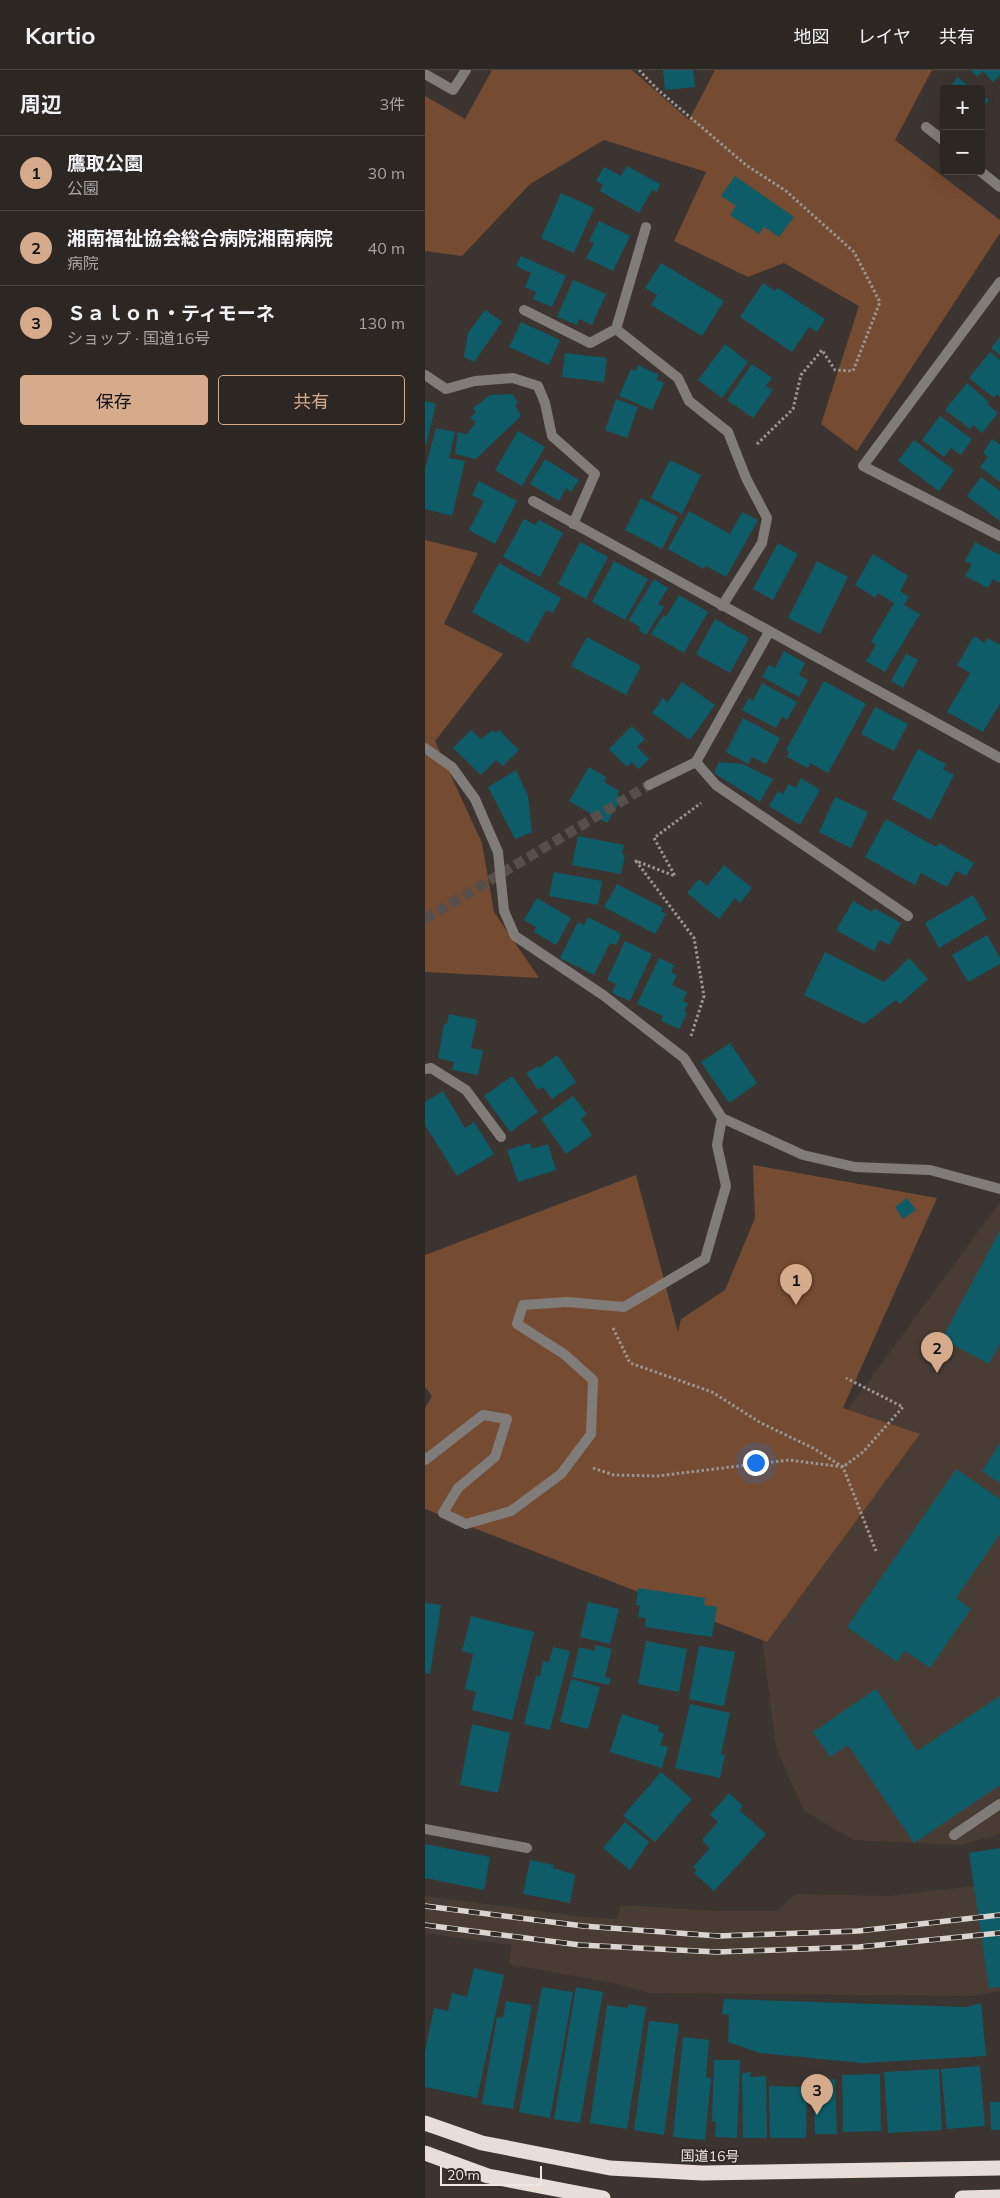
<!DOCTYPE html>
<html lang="ja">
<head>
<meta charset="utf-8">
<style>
	body { margin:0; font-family:Mulish,"Noto Sans JP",sans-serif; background:#352f2c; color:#f1f3f6 }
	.controls { position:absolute; right:15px; top:15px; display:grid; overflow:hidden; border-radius:5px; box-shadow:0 5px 20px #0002 }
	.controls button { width:45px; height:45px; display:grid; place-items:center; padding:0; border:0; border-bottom:1px solid #484441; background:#2d2724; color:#f1f3f6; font:25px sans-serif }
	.scale { position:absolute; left:15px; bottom:12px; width:102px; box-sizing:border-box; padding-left:5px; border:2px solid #ede8e5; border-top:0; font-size:14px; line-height:18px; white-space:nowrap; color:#ede8e5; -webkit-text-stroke:4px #322a26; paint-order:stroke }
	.you { position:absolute; left:330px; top:1392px; width:18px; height:18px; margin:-12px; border:4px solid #fff; border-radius:50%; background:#1a73e8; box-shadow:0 0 0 8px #1a73e833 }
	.badge { display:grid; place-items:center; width:32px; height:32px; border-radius:50%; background:#d6ab8b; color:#111; font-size:16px; font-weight:700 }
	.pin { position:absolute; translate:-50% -41px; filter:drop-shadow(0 1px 2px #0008) }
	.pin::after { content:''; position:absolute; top:26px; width:18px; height:15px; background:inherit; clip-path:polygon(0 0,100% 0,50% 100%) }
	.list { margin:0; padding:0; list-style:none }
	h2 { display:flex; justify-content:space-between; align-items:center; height:65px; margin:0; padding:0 20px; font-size:21px }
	h2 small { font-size:16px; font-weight:400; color:#a7a5a6 }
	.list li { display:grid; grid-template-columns:32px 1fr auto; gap:15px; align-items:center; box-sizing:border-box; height:75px; padding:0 20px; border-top:1px solid #484441 }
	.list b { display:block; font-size:19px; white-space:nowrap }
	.list p { margin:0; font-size:16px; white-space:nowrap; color:#a7a5a6 }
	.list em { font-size:16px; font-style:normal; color:#a7a5a6 }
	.actions { display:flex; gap:10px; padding:15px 20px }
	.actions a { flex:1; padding:11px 0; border:1px solid #d6ab8b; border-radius:5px; text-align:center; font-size:18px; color:#d6ab8b }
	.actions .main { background:#d6ab8b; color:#111 }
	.map { position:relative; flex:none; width:575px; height:2128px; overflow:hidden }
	header { display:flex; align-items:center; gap:30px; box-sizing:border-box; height:70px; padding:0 25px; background:#2d2724; border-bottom:1px solid #484441 }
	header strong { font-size:24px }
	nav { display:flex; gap:28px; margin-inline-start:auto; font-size:18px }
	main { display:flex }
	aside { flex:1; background:#2d2724 }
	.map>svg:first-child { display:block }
	.built { fill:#493c34 }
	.green { fill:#754b31 }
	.building { fill:#0e5c68 }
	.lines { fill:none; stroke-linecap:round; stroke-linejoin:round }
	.street-tunnel { stroke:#574f4b; stroke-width:10; stroke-dasharray:10 5; stroke-linecap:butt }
	.path { stroke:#9c9592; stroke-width:3; stroke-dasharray:2.5 2.5; stroke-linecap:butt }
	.lane { stroke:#807c7a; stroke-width:10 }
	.street { stroke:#807c7a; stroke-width:10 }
	.highway { stroke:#e8ddd7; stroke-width:15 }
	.rail-casing { stroke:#dad5d1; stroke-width:5.5 }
	.rail { stroke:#322a26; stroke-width:4; stroke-dasharray:11; stroke-linecap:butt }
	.labels { text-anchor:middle; stroke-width:4; stroke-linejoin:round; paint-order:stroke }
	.street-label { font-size:14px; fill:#ede8e5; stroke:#322a26 }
</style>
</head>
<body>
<header>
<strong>Kartio</strong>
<nav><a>地図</a><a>レイヤ</a><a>共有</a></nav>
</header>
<main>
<aside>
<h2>周辺<small>3件</small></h2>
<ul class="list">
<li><span class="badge">1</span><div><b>鷹取公園</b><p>公園</p></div><em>30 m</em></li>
<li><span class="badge">2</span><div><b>湘南福祉協会総合病院湘南病院</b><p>病院</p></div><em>40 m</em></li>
<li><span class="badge">3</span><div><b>Ｓａｌｏｎ・ティモーネ</b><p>ショップ · 国道16号</p></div><em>130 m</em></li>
</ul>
<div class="actions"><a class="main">保存</a><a>共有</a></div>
</aside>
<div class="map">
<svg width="575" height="2128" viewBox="0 0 575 2128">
	<rect width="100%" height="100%" fill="#3c3430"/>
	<!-- built -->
	<path class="built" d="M575,1132V1764L536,1775L428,1770L379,1741L351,1678L325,1473Z
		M575,1813V1921L548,1926L224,1923L193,1914L84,1894L87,1875L0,1863V1826L158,1847L193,1849L195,1835L293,1841H353L370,1824L464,1826Z"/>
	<!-- green -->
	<path class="green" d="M67,0H207L264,50L290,0H507L470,70L575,150V163L432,381L396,354L434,236L359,193L323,207L249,171L281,102L179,70L105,114L37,186L0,181V26L40,49Z
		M0,470L53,483L19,554L78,584L10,671L57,773L69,842L114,908L0,902Z
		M328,1095L512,1128L418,1338L495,1364L342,1572L0,1439V1338L7,1326L0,1317V1185L211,1105L253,1262L256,1249L300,1220L330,1148Z"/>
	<!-- building -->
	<path class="building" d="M238,0H268L270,17L240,20Z
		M546,0H575V5L568,12L558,1L552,7Z
		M532,7L548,19H524Z
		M556,25L564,30L556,40Z
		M202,96L235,114L232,122L227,120L214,143L175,121L178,115L171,111L179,97L196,106Z
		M310,106L369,147L354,167L339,157L334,164L305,145L311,136L296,126Z
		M136,123L169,138L149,183L116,168Z
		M174,151L205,166L188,201L161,188L169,173L164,171Z
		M96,186L141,206L127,237L108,229L111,222L100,217L106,203L91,196Z
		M236,193L299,231L277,266L226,235L232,225L220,218Z
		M148,210L181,224L167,255L154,249L152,255L132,247Z
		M338,213L350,221L353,218L400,249L392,262L384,257L367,282L315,247Z
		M60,240L77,252L49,292L39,287L43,263Z
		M96,252L135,270L124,295L84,277Z
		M575,267V285L566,278Z
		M300,274L323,292L297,328L273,310Z
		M565,282L575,290V327L572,324L569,328L544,308Z
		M140,283L182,288L179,312L137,307Z
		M327,294L347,308L341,316L348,320L328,348L302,330Z
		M213,295L234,305L231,309L239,313L227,340L194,326L206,299L211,301Z
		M542,313L564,332L562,334L573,343L557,363L548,355L545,359L520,340Z
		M87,324L93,332L90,335L96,346L51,389L30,384L33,362L42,364L51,352L45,348L51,342L48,338L65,325Z
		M191,329L213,337L202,368L180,360Z
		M0,331L11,334L1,375H0Z
		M515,346L547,369L536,385L526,378L519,387L497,370Z
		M11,358L30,362L24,388L40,391L27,446L0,439V399Z
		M93,361L120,377L97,416L70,400Z
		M567,369L575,375V412L555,397L563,387L558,383Z
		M489,370L529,400L514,421L473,391Z
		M120,389L154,410L146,422L141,418L134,431L105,414Z
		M245,390L276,405L257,444L226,428Z
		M556,407L575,421V451L542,426Z
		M54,411L92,431L70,474L44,460L59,431L47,425Z
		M216,428L253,447L237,479L200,460Z
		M264,441L305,464L317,442L333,450L301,507L281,496L279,499L243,479Z
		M99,449L110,455L114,450L138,463L115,507L78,487Z
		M155,472L183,487L161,529L133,514Z
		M550,472L575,485V513L568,509L563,518L540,506L547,494L540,491Z
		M353,473L373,484L348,530L328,519Z
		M448,484L483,506L475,521L484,527L479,535L495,544L460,602L441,591L451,575L446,572L469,533L453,523L450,528L430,515Z
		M189,491L223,509L200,550L167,532Z
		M392,491L423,507L395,564L363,548Z
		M74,493L136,528L128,543L121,540L103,573L47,542Z
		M229,509L243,518L233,534L239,537L221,565L213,560L215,557L204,550Z
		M254,525L283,542L259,583L226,564L238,545L241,547Z
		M290,549L324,568L305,603L271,584Z
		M549,566L560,573L562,568L575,575V633L558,662L522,642L545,603L532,595Z
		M162,567L216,596L201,625L146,596Z
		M359,581L380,593L374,605L383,610L374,627L337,607L344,595L350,598Z
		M481,584L493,590L478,618L466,611Z
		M399,611L441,634L403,703L385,693L383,698L362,687L364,682L361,680Z
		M257,612L290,635L265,670L227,643L238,628L243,632Z
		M337,613L372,632L362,650L357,647L351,658L317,640L324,628L328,631Z
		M450,637L483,654L469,681L436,664Z
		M318,648L355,668L341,694L327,687L323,694L301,682Z
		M207,656L220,669L212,677L224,689L214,699L207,692L202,697L184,679Z
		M46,660L56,669L68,660L71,663L74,660L94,680L78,696L71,690L56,705L28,678Z
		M493,679L521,694L518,699L529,705L506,750L467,729Z
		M294,692L318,694L348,709L335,732L289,703Z
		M164,697L181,707L179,712L194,721L192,725L197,728L182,753L144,731Z
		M91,700L103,726L107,762L90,769L63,717Z
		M376,708L395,720L375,755L344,736L353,721L358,724L364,714L371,718Z
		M410,727L443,742L426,778L394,762Z
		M461,749L511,777L514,773L549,793L541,806L531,801L522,817L496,803L490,815L440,787Z
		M153,766L199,775L197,784L200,785L196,804L147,795Z
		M299,795L327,818L315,833L310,828L294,849L262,823L274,809L282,816Z
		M129,802L177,811L173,835L124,826Z
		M192,814L238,838L236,841L241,844L230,864L179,837Z
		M548,825L562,849L514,878L500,853Z
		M112,828L146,848L131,875L109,862L111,857L99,850Z
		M428,831L447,842L449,838L476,853L464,875L455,870L449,881L411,860Z
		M163,847L196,864L191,875L185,873L169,905L135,888L153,852L159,855Z
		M562,865L575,888V894L543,912L527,885Z
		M200,871L227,884L205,931L187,923L191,914L182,910Z
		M400,882L459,912L484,888L503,909L475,934L471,930L439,954L379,925Z
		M234,888L249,895L246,902L252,905L247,915L262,922L258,931L263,933L259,942L262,943L254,959L236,951L238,946L212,934Z
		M24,944L52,950L46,978L58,980L53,1005L27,1000L29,992L13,988L19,954H22Z
		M305,973L332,1013L304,1033L276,992Z
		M132,985L151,1012L127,1029L118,1017L113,1020L101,1003L113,996L114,998Z
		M87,1006L113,1042L85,1062L59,1026Z
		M18,1021L40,1058L49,1052L69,1084L32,1106L0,1055V1032Z
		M148,1026L162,1044L156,1049L167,1065L141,1084L116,1049Z
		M105,1073L107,1079L123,1074L131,1100L93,1112L82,1080Z
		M482,1128L491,1140L478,1149L470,1137Z
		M575,1160V1273L564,1294L517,1269Z
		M575,1373V1413L557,1401Z
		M531,1399L575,1429V1464L531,1528L546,1539L505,1598L480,1581L472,1592L422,1557Z
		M213,1518L280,1528L279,1535L292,1537L287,1567L220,1557L221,1548L213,1547L215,1535H211Z
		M163,1532L194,1539L185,1574L155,1567Z
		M0,1533L16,1535L5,1604L0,1603Z
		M46,1546L109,1562L87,1650L47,1640L51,1622L40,1619L48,1584L37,1581Z
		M221,1571L262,1579L254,1622L213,1614Z
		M171,1575L187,1579L180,1607L186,1609L184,1615L147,1607L154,1577L169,1581Z
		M274,1576L310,1582L299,1636L264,1629Z
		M128,1577L145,1581L125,1660L99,1654L111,1606L115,1607L118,1591L124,1592Z
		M146,1609L175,1617L163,1659L135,1652Z
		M451,1619L492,1681L575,1626V1715L489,1773L423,1675L405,1687L388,1662Z
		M265,1634L305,1643L296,1684L300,1685L295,1708L250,1698Z
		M197,1644L234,1656L233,1662L239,1663L235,1675L243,1677L237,1698L185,1682Z
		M47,1654L85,1663L73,1723L35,1715Z
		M236,1702L267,1729L230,1772L198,1746Z
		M304,1723L318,1736L314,1740L341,1764L289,1821L269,1803L272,1800L268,1797L285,1778L277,1770L293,1752L285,1745Z
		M200,1752L224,1772L205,1800L178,1778Z
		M0,1774L65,1787L59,1820L0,1808Z
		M575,1778V1917L564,1918L544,1783Z
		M105,1790L129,1795L128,1798L150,1805L145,1833L98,1824Z
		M49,1898L79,1905L52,2028L0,2017V1982L9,1938L23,1941L27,1923L42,1927Z
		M117,1917L148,1922L125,2048L94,2042Z
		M151,1917L178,1922L155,2053L129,2049Z
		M299,1929L541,1937L556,1933L561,1986L438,1993L335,1983L303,1972L304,1945L297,1944Z
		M81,1931L107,1935L88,2039L57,2034L72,1947L78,1948Z
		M203,1934L221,1937L202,2059L165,2053L182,1935L203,1938Z
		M224,1951L254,1954L239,2065L209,2060Z
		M258,1967L284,1970L281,2007L286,2008L280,2070L248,2067Z
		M289,1990H315L312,2068L290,2067L291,2052L287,2051Z
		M555,1996L560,2056L522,2059L516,1999Z
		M514,1999L517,2060L463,2063L459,2002Z
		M326,2002L325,2007L341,2006L342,2068H318L317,2003Z
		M455,2004L456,2061L418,2062L417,2005Z
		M410,2009L412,2064H390L388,2010Z
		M344,2016L382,2017L381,2068H345Z
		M565,2032H575V2060H566Z"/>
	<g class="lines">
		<!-- street-tunnel -->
		<path class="street-tunnel" d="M0,849L224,715"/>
		<!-- path -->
		<path class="path" d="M214,0L232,19L321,95L361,121L429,182L455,232L428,301L410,300L397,280L376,305L368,339L331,375
			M266,966L279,926L269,868L211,791L250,806L229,768L276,733
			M188,1258L205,1293L287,1322L336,1353L388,1378L418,1397L451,1481
			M168,1398L189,1405L232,1406L364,1390L418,1397L438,1382L478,1337L421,1308"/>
		<!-- lane -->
		<path class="lane" d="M99,240L165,273L191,259L221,157
			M191,259L253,308L264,331L303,362L321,408L342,448L337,473L297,536
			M0,999L6,998L41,1020L76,1067
			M0,1390L58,1345L82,1349L70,1387L33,1418L18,1443L41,1454L86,1441L136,1404L166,1364L168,1310L139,1284L92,1254L98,1235L142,1232L199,1237L280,1189L301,1116L292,1075L297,1048
			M529,1765L575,1734"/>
		<!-- street -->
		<path class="street" d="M0,4L28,20L41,0
			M501,57L519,71
			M555,101L575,117
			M575,212L438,396L575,466
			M0,305L21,319L50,311L88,308L113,316L120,333L127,366L170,404L148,454
			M108,431L575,688
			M0,678L27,697L50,729L73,782L79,841L90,866L178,925L259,988L297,1048L378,1085L430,1097L505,1100L575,1119
			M271,692L291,715L483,846
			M224,715L271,692L344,562
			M0,1759L102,1778"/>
		<!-- highway -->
		<path class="highway" d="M0,2053L57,2073L185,2098L277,2103L575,2098
			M0,2083L63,2106L178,2128
			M537,2128L575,2127"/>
		<defs>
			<path id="rail" d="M0,1836L158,1856L293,1866L433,1861L575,1845
				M0,1855L155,1875L292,1882L434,1877L575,1863"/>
		</defs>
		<!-- rail casing -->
		<use href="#rail" class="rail-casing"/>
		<!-- rail -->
		<use href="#rail" class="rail"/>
	</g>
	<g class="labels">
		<!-- street labels -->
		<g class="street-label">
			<text transform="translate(285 2086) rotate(1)" y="5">国道16号</text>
		</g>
	</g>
</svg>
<div class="controls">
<button>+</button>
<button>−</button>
</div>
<div class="scale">20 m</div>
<div class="you"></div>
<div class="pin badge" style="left:371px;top:1235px">1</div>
<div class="pin badge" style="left:512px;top:1303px">2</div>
<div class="pin badge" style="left:392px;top:2045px">3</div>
</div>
</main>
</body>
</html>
